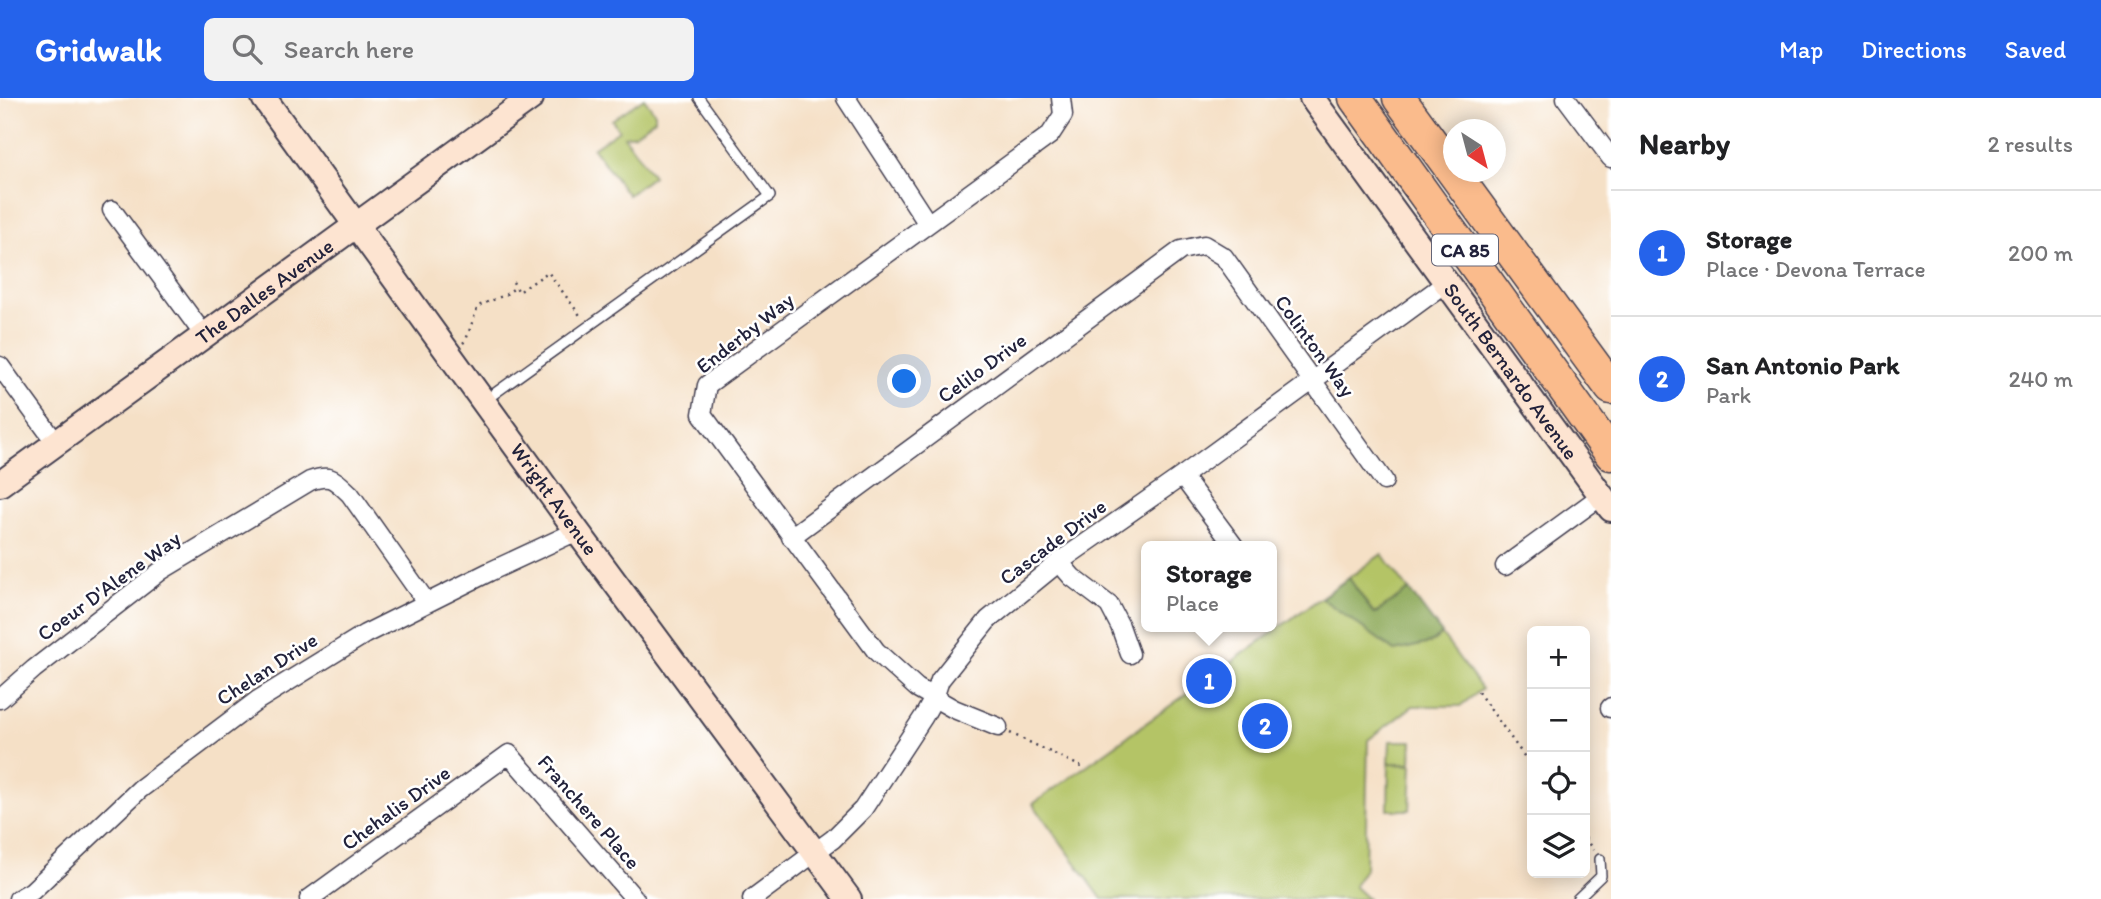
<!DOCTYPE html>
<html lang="en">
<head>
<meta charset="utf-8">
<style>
	body { margin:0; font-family:Itim,sans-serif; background:#f2f2f2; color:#202124 }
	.controls { position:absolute; right:21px; bottom:21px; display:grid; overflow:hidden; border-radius:10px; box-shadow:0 4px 18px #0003 }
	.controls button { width:63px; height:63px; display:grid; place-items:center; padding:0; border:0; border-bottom:2px solid #e0e0e0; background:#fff; color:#202124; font:35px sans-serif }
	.compass { position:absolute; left:1443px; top:21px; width:63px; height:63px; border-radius:50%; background:#fff; box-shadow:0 4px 18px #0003; rotate:144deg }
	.you { position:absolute; left:905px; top:284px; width:24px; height:24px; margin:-18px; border:5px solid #fff; border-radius:50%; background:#1a73e8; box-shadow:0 0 0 10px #1a73e833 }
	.badge { display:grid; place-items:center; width:46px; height:46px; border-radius:50%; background:#2563eb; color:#fff; font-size:23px; font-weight:700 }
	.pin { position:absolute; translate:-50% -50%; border:4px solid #fff; box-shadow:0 2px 7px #0006 }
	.popup { position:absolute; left:1141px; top:443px; width:136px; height:91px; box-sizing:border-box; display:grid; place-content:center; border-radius:10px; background:#fff; filter:drop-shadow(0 2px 5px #0005); font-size:23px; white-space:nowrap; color:#757577 }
	.popup b { font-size:26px; color:#202124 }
	.popup::after { content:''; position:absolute; left:50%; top:100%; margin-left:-14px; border:14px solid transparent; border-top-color:#fff }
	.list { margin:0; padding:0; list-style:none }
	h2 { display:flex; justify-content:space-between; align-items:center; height:91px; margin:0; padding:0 28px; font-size:30px }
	h2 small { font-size:23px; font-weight:400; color:#757577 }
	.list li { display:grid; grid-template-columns:46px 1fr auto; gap:21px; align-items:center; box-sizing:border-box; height:126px; padding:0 28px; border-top:2px solid #e0e0e0 }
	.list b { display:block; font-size:26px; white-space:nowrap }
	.list p { margin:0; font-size:23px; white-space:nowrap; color:#757577 }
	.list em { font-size:23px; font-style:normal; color:#757577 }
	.icon { flex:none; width:38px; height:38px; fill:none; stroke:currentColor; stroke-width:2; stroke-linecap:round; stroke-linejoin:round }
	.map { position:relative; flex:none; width:1611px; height:801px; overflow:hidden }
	header { display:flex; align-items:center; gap:42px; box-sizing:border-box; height:98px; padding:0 35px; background:#2563eb; color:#fff }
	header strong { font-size:33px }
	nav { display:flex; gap:38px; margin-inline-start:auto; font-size:24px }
	.search { width:490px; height:63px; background:#f2f2f2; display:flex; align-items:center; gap:18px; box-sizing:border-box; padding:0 24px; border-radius:10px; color:#757577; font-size:26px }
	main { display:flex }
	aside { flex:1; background:#fff }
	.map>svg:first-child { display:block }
	.green { fill:#b4c466; stroke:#6b7350; stroke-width:2 }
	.forest { fill:#8faa5b; stroke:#58664b; stroke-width:2 }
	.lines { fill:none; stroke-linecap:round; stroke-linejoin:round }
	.lane-casing { stroke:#423e50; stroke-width:12 }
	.street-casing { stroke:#423e50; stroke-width:21 }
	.secondary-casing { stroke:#423e50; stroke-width:28 }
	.highway-casing { stroke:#423e50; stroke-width:35 }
	.path { stroke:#423e50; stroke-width:2.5; stroke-dasharray:2 5; stroke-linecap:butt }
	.lane { stroke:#fff; stroke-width:9 }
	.street { stroke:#fff; stroke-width:18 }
	.secondary { stroke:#fde4d1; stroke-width:24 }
	.highway { stroke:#fabb8c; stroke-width:32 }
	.labels { text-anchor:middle; stroke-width:5; stroke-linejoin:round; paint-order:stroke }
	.shield { fill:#fff; stroke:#646476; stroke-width:2 }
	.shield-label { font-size:19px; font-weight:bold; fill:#22223b }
	.street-label { font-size:21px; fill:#22223b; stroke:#fff }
</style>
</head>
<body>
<header>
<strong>Gridwalk</strong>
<div class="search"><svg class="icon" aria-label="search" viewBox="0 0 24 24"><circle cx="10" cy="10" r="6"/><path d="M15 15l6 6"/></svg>Search here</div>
<nav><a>Map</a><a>Directions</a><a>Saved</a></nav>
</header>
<main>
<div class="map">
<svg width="1611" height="801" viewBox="0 0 1611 801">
	<rect width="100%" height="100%" fill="#fff"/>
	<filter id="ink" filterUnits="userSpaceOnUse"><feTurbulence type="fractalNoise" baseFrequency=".0143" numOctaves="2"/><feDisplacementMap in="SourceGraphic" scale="14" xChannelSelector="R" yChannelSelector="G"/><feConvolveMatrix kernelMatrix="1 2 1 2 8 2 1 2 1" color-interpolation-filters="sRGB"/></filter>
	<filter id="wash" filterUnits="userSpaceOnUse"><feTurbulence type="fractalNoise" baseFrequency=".00686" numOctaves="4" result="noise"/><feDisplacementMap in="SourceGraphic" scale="28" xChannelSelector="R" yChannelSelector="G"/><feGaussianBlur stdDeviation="1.57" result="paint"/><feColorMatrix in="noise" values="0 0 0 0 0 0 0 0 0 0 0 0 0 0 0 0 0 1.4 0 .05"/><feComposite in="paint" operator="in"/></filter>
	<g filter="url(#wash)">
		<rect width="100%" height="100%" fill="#f5e0c6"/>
		<!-- green -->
		<path class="green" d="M644,0L655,15V21L635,36L624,38L653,78L628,97L593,50L619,32L612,22Z
			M1382,456L1482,591L1460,608H1413L1368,642L1365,771L1354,788L1368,801H1102L1033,706Z
			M1390,643H1412L1411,665H1389Z
			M1389,666L1412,667L1410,712H1388Z"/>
		<!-- forest -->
		<path class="forest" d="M1349,480L1374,516L1409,492L1442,536L1430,545L1395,553L1321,500Z"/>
	</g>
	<g filter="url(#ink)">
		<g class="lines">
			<defs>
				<path id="lane" d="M484,303L770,98L699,0
					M1577,801L1601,778L1600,761"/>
				<path id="street" d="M846,0L928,126
					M1566,0L1611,60
					M112,112L204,237
					M0,268L56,345
					M1182,378L1234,448
					M791,439L1181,152L1204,147L1224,159L1384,383
					M1059,464L1072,479L1109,507L1120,528L1130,556
					M1505,468L1601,398
					M0,601L34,571L162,472L310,383C331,375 335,382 350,396L427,505
					M1610,610L1611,609
					M998,629L954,611L917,590L876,553L702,316L707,287L1050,37L1063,17L1061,0
					M18,801L32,793L140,691L258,602L365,536L489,474L577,433
					M309,801L509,656L635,801
					M752,801L833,741L863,711L924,618L934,600L940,582L988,522L1059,464L1182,378L1446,185"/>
				<g id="secondary">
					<path id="s1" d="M264,0L577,433L849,801"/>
					<path id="s2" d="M1312,0L1611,411"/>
					<path id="s3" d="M0,386L531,0"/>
				</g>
				<path id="highway" d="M1355,0L1611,356
					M1399,0L1611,290"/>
			</defs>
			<!-- lane casing -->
			<use href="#lane" class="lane-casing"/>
			<!-- street casing -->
			<use href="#street" class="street-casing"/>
			<!-- secondary casing -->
			<use href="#secondary" class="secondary-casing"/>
			<!-- highway casing -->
			<use href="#highway" class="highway-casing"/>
			<!-- path -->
			<path class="path" d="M513,184L519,194L548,174L582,220
				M463,245L466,242L478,208L505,197L516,189
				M1478,594L1532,669
				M1010,635L1084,670
				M1585,740L1593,752"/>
			<!-- lane -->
			<use href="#lane" class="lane"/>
			<!-- street -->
			<use href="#street" class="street"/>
			<!-- secondary -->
			<use href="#secondary" class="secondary"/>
			<!-- highway -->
			<use href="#highway" class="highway"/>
		</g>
	</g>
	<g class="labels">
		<!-- shield labels -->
		<rect class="shield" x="1432" y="136.5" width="66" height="31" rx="5"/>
		<g class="shield-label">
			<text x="1465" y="159">CA 85</text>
		</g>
		<!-- street labels -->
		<g class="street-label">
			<text dy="7" stroke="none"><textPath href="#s3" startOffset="327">The Dalles Avenue</textPath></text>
			<text transform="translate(745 235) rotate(-38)" y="7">Enderby Way</text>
			<text transform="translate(1315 248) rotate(54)" y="7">Colinton Way</text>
			<text transform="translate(982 270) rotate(-36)" y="7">Celilo Drive</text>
			<text dy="7" stroke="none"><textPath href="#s2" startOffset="338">South Bernardo Avenue</textPath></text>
			<text dy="7" stroke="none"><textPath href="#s1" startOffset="495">Wright Avenue</textPath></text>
			<text transform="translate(1053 444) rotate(-37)" y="7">Cascade Drive</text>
			<text transform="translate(109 488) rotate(-36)" y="7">Coeur D'Alene Way</text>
			<text transform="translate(267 571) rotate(-33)" y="7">Chelan Drive</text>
			<text transform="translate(396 710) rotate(-36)" y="7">Chehalis Drive</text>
			<text transform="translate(589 714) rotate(49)" y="7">Franchere Place</text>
		</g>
	</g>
</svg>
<div class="controls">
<button>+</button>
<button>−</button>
<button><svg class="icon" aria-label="locate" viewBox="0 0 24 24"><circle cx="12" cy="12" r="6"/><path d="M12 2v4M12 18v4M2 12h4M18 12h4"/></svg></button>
<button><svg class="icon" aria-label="layers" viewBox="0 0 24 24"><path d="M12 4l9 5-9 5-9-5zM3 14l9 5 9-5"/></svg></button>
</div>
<svg class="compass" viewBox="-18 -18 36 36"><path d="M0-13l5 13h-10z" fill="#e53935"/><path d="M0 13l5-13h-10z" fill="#757577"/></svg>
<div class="you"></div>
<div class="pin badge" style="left:1209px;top:583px">1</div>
<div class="popup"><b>Storage</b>Place</div>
<div class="pin badge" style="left:1265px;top:628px">2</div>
</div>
<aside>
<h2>Nearby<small>2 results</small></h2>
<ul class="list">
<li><span class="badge">1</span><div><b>Storage</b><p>Place · Devona Terrace</p></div><em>200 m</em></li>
<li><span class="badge">2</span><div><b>San Antonio Park</b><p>Park</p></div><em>240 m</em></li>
</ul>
</aside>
</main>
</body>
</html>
